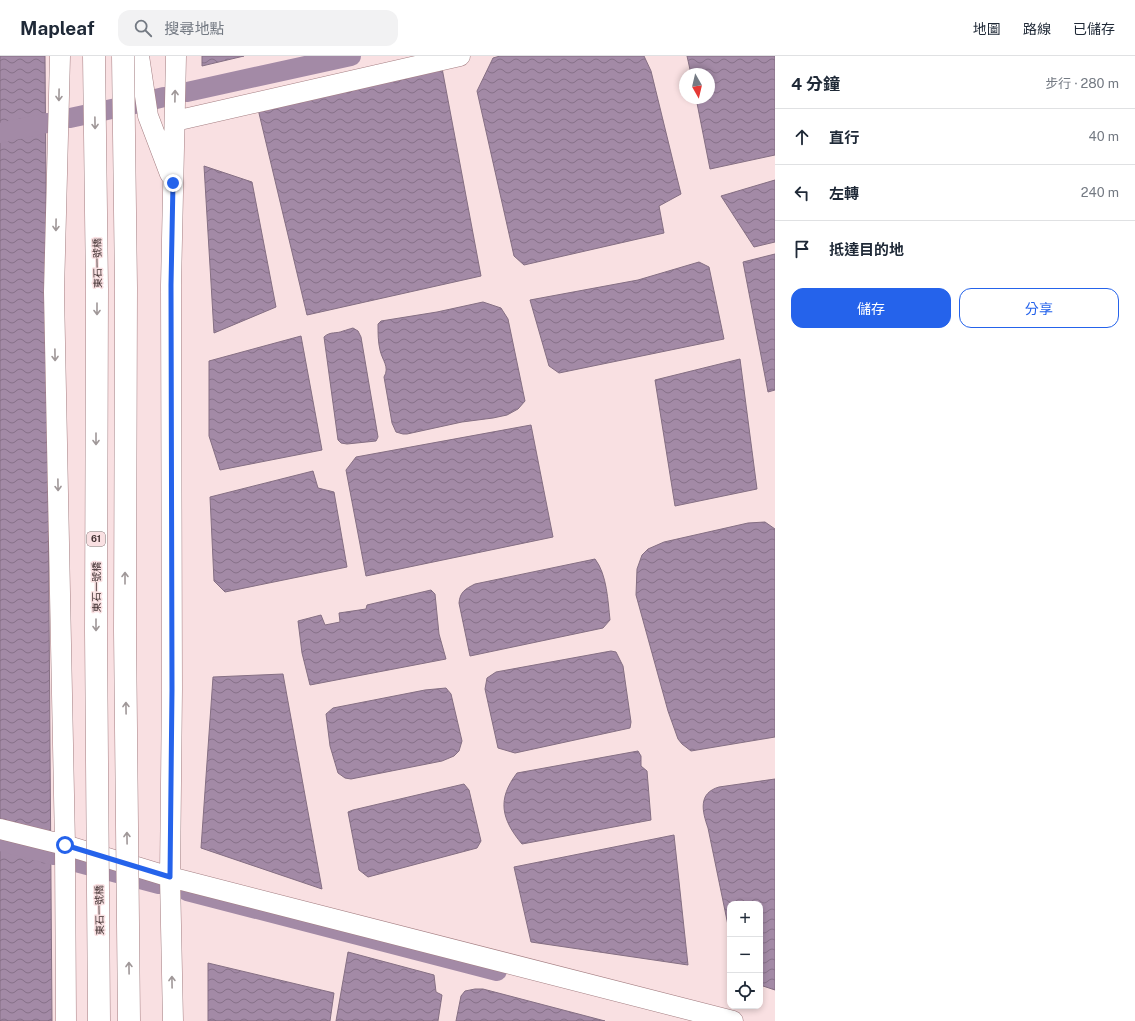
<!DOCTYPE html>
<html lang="zh-TW">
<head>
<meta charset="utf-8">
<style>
	body { margin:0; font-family:"Public Sans","Noto Sans TC",sans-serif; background:#f2f2f3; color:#1f2937 }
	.controls { position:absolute; right:12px; bottom:12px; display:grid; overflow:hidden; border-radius:8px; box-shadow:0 2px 6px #0003 }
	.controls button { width:36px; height:36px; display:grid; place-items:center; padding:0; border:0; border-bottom:1px solid #e0e1e3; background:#fff; color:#1f2937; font:20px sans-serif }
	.compass { position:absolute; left:679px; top:12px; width:36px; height:36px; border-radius:50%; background:#fff; box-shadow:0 2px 6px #0003; rotate:172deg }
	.stop { position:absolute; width:12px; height:12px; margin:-9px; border:3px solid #2563eb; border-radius:50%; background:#fff }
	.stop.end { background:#2563eb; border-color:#fff; box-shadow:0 1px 4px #0008 }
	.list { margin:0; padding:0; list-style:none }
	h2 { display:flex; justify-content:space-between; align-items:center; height:52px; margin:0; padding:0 16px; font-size:17px }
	h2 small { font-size:13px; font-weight:400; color:#747a83 }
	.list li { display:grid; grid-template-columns:26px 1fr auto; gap:12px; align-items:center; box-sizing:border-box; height:56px; padding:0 16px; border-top:1px solid #e0e1e3 }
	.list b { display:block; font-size:15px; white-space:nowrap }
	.list em { font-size:13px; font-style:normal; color:#747a83 }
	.actions { display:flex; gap:8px; padding:12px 16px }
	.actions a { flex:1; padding:9px 0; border:1px solid #2563eb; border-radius:12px; text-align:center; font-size:14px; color:#2563eb }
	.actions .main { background:#2563eb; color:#fff }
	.icon { flex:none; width:22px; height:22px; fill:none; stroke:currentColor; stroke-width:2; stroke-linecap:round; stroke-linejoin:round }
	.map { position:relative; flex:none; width:775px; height:965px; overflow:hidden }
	header { display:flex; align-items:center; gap:24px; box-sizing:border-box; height:56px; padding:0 20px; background:#fff; border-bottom:1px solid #e0e1e3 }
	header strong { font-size:19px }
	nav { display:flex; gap:22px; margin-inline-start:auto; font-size:14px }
	.search { width:280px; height:36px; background:#f2f2f3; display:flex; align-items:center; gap:10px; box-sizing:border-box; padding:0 14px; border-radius:12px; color:#747a83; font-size:15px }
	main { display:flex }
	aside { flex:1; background:#fff }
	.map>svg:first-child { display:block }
	.water { fill:url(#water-waves); stroke:#856f83 }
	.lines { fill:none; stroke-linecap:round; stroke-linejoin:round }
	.canal { stroke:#a38aa6; stroke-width:20 }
	.minor-casing { stroke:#a47e82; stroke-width:21 }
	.minor { stroke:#fff; stroke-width:20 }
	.highway-bridge-casing { stroke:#a47e82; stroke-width:23; stroke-linecap:butt }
	.highway-bridge { stroke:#fff; stroke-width:22 }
	.oneway { stroke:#9f9798 }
	.route { stroke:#2563eb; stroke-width:5 }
	.labels { text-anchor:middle; stroke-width:3; stroke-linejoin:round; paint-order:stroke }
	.shield { fill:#f9e0e2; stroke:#776465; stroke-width:1 }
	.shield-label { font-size:9px; font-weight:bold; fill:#3f2f30 }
	.street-label { font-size:10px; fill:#3f2f30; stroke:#f9e0e2 }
</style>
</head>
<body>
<header>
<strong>Mapleaf</strong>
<div class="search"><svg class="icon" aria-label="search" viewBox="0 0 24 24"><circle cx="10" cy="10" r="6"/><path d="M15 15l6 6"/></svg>搜尋地點</div>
<nav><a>地圖</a><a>路線</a><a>已儲存</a></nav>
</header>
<main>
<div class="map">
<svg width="775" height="965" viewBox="0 0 775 965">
	<defs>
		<pattern id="water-waves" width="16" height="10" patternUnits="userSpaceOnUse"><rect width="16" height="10" fill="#a38aa6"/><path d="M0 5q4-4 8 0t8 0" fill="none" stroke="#867188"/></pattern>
	</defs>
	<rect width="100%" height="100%" fill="#f9e0e2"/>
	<!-- water -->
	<path class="water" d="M0,0H45L52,965H0Z
		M202,0H244L202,10Z
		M500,0H644L651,15L681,138L659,150L664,177L524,209L514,200L477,35L493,2Z
		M687,0H775V99L710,113L696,42H709V18H691Z
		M442,12L481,220L307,259L258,53Z
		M204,110L252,126L276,251L214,277Z
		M775,124V186L754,191L721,140Z
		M775,198V334L768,336L743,206Z
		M699,206L709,211L724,283L559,317L549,310L530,244L638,224Z
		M483,246L501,252L508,263L525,345L518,353L507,359L493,362L462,366L407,378H403L396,376L392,367L384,321C390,311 382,304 380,294C378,286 378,277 378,268L381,265L437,256Z
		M353,272L358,275L361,281L378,381L376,385L347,388L341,387L338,384L324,281C330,275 337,278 343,275C347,274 349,273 353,272Z
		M301,280L322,394L220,414L209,380V305Z
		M740,303L757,433L675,450L655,324Z
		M531,369L553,481L366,520L346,414L356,401Z
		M313,415L318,432L334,436L347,511L225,536L214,525L210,441Z
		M765,466L775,473V681L691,695L682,688L678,683L668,655L636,539L637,513L642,499L648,493L664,486L748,467Z
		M595,503C607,518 608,546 610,564L603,572L470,600L459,547C460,536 465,533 475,528Z
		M431,534L435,538L439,578L446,603L310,629L302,597L298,565L321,559L325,569L340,566L339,557L366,553L367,549Z
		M611,595L616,596L623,610L631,666L630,672L515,697L498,692L485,633L487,622L496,616Z
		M283,618L322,833L201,792L213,621Z
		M446,632L451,638L462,685L459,695L454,700L442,705L351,723L345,722L338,717L330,690L326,658L333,652L425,634Z
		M638,695L641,700V710L647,715L651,764L522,788C501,763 497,743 517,717Z
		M775,723V934L760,929V848H730V879L708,772C702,755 698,737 719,731Z
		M464,728L469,734L481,785L477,792L368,821L359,814L348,756L353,754Z
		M674,779L688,909L531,886L514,811Z
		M348,896L434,919L436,936L442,939L438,965H336Z
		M208,907L334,937L330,965H208Z
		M475,933H483L605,965H456L461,940L465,935Z"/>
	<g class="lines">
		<!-- canal -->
		<path class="canal" d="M187,36L351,0
			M156,43L164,41
			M70,62L135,48
			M0,77L47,67
			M0,785L54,799
			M76,806L159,828
			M187,835L497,915"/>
		<defs>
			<path id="minor" d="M60,0L54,236L65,789L66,965
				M139,0L148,60L170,118
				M175,65L460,0
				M0,773L65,789L170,821L733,965
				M173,965L170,821L172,633L171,229L176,0"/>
		</defs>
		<!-- minor casing -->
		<use href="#minor" class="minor-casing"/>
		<!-- minor -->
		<use href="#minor" class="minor"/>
		<defs>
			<path id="highway-bridge" d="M94,0L97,233L96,575L99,965
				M123,0L126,232L125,575L129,965"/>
		</defs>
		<!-- highway-bridge casing -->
		<use href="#highway-bridge" class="highway-bridge-casing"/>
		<!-- highway-bridge -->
		<use href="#highway-bridge" class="highway-bridge"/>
	</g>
	<!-- one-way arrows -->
	<defs><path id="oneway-shaft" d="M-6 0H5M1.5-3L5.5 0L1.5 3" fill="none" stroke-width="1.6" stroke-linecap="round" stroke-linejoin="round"/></defs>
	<g class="oneway">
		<use href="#oneway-shaft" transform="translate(59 39) rotate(91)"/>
		<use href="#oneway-shaft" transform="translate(175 40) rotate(-89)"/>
		<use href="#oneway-shaft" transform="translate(95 67) rotate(89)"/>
		<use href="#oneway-shaft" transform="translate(56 169) rotate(91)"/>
		<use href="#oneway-shaft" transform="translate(97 253) rotate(90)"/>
		<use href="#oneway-shaft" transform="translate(55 299) rotate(89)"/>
		<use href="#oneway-shaft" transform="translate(96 383) rotate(90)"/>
		<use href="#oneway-shaft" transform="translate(58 429) rotate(89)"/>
		<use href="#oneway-shaft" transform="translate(125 522) rotate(-90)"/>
		<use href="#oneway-shaft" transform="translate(96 569) rotate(90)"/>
		<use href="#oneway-shaft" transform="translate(126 652) rotate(-91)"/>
		<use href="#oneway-shaft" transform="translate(127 782) rotate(-91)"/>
		<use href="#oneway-shaft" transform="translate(129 912) rotate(-91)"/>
		<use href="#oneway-shaft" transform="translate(172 926) rotate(-91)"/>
	</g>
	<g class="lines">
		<!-- route -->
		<path class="route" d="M65,789L170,821L172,633L171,229L173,127"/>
	</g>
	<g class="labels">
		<!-- shield labels -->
		<rect class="shield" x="87" y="476" width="18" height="14" rx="3"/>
		<g class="shield-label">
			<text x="96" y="486">61</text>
		</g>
		<!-- street labels -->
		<g class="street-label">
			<text transform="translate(97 207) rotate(-91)" y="4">東石一號橋</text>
			<text transform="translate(96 531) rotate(-90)" y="4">東石一號橋</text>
			<text transform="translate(99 854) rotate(-91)" y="4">東石一號橋</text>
		</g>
	</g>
</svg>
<div class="controls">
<button>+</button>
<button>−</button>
<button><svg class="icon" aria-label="locate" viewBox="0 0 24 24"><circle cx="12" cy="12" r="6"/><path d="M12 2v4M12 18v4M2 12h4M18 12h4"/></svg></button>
</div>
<svg class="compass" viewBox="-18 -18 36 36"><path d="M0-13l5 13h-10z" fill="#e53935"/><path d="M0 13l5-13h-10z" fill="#747a83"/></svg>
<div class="stop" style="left:65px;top:789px"></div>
<div class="stop end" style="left:173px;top:127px"></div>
</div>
<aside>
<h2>4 分鐘<small>步行 · 280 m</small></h2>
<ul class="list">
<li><svg class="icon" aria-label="ahead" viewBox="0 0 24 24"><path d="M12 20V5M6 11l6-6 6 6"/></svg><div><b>直行</b></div><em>40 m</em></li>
<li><svg class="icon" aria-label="left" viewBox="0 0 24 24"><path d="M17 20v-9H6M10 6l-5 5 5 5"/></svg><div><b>左轉</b></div><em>240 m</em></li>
<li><svg class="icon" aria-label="arrive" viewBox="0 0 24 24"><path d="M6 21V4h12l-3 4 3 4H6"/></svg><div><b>抵達目的地</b></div></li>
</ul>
<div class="actions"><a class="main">儲存</a><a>分享</a></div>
</aside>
</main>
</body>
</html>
